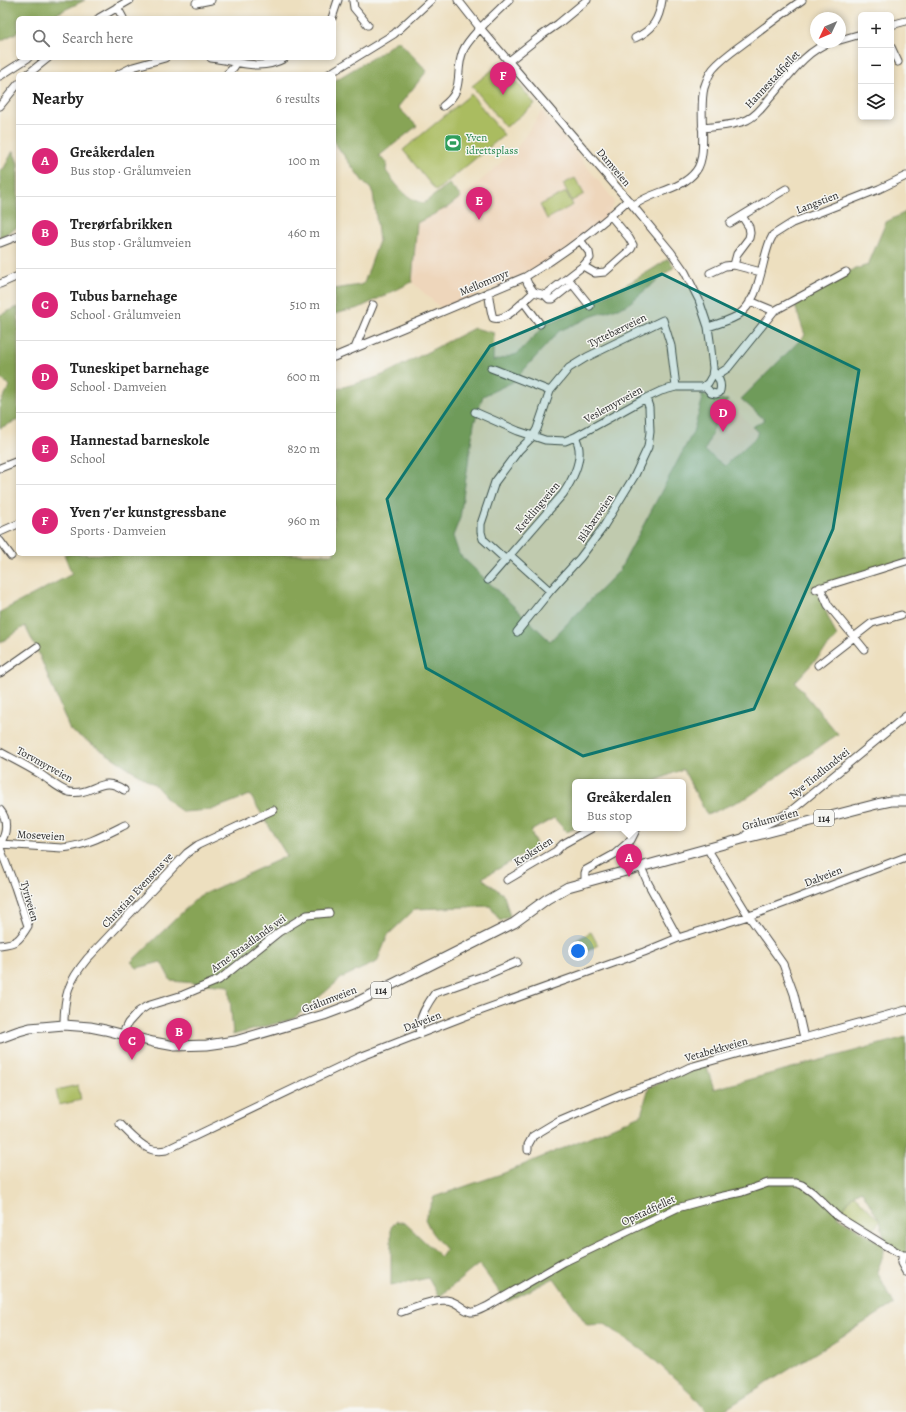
<!DOCTYPE html>
<html lang="en">
<head>
<meta charset="utf-8">
<style>
	body { margin:0; font-family:Alegreya,serif; background:#f6f6f6; color:#222 }
	.controls { position:absolute; right:12px; top:12px; display:grid; overflow:hidden; border-radius:6px; box-shadow:0 2px 6px #0003 }
	.controls button { width:36px; height:36px; display:grid; place-items:center; padding:0; border:0; border-bottom:1px solid #e0e0e0; background:#fff; color:#222; font:20px sans-serif }
	.compass { position:absolute; left:810px; top:12px; width:36px; height:36px; border-radius:50%; background:#fff; box-shadow:0 2px 6px #0003; rotate:226deg }
	.you { position:absolute; left:578px; top:951px; width:14px; height:14px; margin:-10px; border:3px solid #fff; border-radius:50%; background:#1a73e8; box-shadow:0 0 0 6px #1a73e833 }
	.badge { display:grid; place-items:center; width:26px; height:26px; border-radius:50%; background:#db2777; color:#fff; font-size:13px; font-weight:700 }
	.pin { position:absolute; translate:-50% -33px; filter:drop-shadow(0 1px 2px #0008) }
	.pin::after { content:''; position:absolute; top:21px; width:14px; height:12px; background:inherit; clip-path:polygon(0 0,100% 0,50% 100%) }
	.popup { position:absolute; left:572px; top:779px; width:114px; height:52px; box-sizing:border-box; display:grid; place-content:center; border-radius:6px; background:#fff; filter:drop-shadow(0 1px 3px #0005); font-size:13px; white-space:nowrap; color:#767676 }
	.popup b { font-size:15px; color:#222 }
	.popup::after { content:''; position:absolute; left:50%; top:100%; margin-left:-8px; border:8px solid transparent; border-top-color:#fff }
	.list { margin:0; padding:0; list-style:none }
	h2 { display:flex; justify-content:space-between; align-items:center; height:52px; margin:0; padding:0 16px; font-size:17px }
	h2 small { font-size:13px; font-weight:400; color:#767676 }
	.list li { display:grid; grid-template-columns:26px 1fr auto; gap:12px; align-items:center; box-sizing:border-box; height:72px; padding:0 16px; border-top:1px solid #e0e0e0 }
	.list b { display:block; font-size:15px; white-space:nowrap }
	.list p { margin:0; font-size:13px; white-space:nowrap; color:#767676 }
	.list em { font-size:13px; font-style:normal; color:#767676 }
	.icon { flex:none; width:22px; height:22px; fill:none; stroke:currentColor; stroke-width:2; stroke-linecap:round; stroke-linejoin:round }
	.map { position:relative; flex:none; width:906px; height:1412px; overflow:hidden }
	.search { position:absolute; background:#fff; box-shadow:0 2px 6px #0003; left:16px; top:16px; width:320px; height:44px; display:flex; align-items:center; gap:10px; box-sizing:border-box; padding:0 14px; border-radius:6px; color:#767676; font-size:15px }
	.panel { position:absolute; background:#fff; box-shadow:0 2px 6px #0003; left:16px; top:72px; width:320px; height:484px; border-radius:6px }
	.map>svg:first-child { display:block }
	.built { fill:#eed6bb }
	.green { fill:#aabc60; stroke:#6a7446 }
	.forest { fill:#87a456; stroke:#596840 }
	.lines { fill:none; stroke-linecap:round; stroke-linejoin:round }
	.minor-casing { stroke:#484641; stroke-width:9 }
	.major-casing { stroke:#484641; stroke-width:11 }
	.minor { stroke:#fff; stroke-width:7 }
	.major { stroke:#fff; stroke-width:9 }
	.marked { fill:#0f766e; fill-opacity:0.2; stroke:#0f766e; stroke-width:3; stroke-linejoin:round }
	.labels { text-anchor:middle; stroke-width:3; stroke-linejoin:round; paint-order:stroke }
	.shield { fill:#f6f6f2; stroke:#686867; stroke-width:1 }
	.shield-label { font-size:10px; font-weight:bold; fill:#2b2b2b }
	.street-label { font-size:11px; fill:#2b2b2b; stroke:#f6f6f2 }
	.leisure-label { font-size:11px; fill:#27864d; stroke:#f6f6f2; text-anchor:start }
</style>
</head>
<body>
<div class="map">
<svg width="906" height="1412" viewBox="0 0 906 1412">
	<rect width="100%" height="100%" fill="#f6f6f2"/>
	<filter id="ink" filterUnits="userSpaceOnUse"><feTurbulence type="fractalNoise" baseFrequency=".025" numOctaves="2"/><feDisplacementMap in="SourceGraphic" scale="8" xChannelSelector="R" yChannelSelector="G"/><feConvolveMatrix kernelMatrix="1 2 1 2 8 2 1 2 1" color-interpolation-filters="sRGB"/></filter>
	<filter id="wash" filterUnits="userSpaceOnUse"><feTurbulence type="fractalNoise" baseFrequency=".012" numOctaves="4" result="noise"/><feDisplacementMap in="SourceGraphic" scale="16" xChannelSelector="R" yChannelSelector="G"/><feGaussianBlur stdDeviation="0.9" result="paint"/><feColorMatrix in="noise" values="0 0 0 0 0 0 0 0 0 0 0 0 0 0 0 0 0 1.4 0 .05"/><feComposite in="paint" operator="in"/></filter>
	<g filter="url(#wash)">
		<rect width="100%" height="100%" fill="#eddfbf"/>
		<!-- built -->
		<path class="built" d="M542,111L614,200V204L603,221L551,261L444,311L412,282L417,223L448,207L485,177L516,149Z
			M728,400L752,427L759,432L756,437L725,466L705,451L715,425Z"/>
		<!-- green -->
		<path class="green" d="M501,63L535,104L506,127L472,86Z
			M471,94L504,135L436,191L403,150Z
			M575,178L584,194L572,201L563,184Z
			M566,192L573,205L547,219L540,205Z
			M591,932L598,945L582,954L575,941Z
			M78,1085L81,1100L59,1105L56,1090Z
			M854,1194L880,1221L870,1233L841,1212Z"/>
		<!-- forest -->
		<path class="forest" d="M0,0H85L48,18H18V32L0,41Z
			M398,40L427,71L398,107L417,126L379,156L387,162L386,171C396,184 407,201 424,203L449,184L461,197L448,207L417,223L412,282L359,308L334,314V289L360,285L364,283L379,241L373,193L370,188L364,183L334,142V81L382,52Z
			M13,151L18,163V227L0,237V171L4,168Z
			M906,212V561L816,589L837,637L795,682L838,734L748,797L707,815L683,769L653,782H575V828L567,832L554,818L531,831L537,847L482,878L504,895L510,916L500,921L490,906L415,909L388,935L377,962L343,977L293,1019L233,1035L229,986L171,981L161,962L137,968L131,962L199,896L287,856L250,795L211,810L183,812L173,805L155,785L70,730L38,652L25,626L0,643V612L72,574L64,554H334V390C351,384 369,381 385,374L474,328L494,333L493,361L517,354L548,322L554,321C593,302 631,284 668,259L674,267L627,305L593,316L559,331L513,382L483,396L474,424L460,518L453,536L459,554L550,641L619,571L693,432L702,401V393C711,400 717,400 728,400L715,425L705,451L725,466L756,437L759,432L752,427L765,420L741,399L805,335L793,300L846,272L868,265L886,222Z
			M18,307V420L0,428V403L10,386L0,378V315Z
			M906,1037V1255L886,1246L880,1221L861,1190L854,1194L837,1216L884,1245V1254L877,1271L894,1304L721,1412H707L691,1393L650,1356L605,1324L587,1325L554,1278L507,1302L479,1264L439,1297L428,1278L391,1286V1227L397,1221L405,1223L441,1257L446,1250L432,1233L425,1219L434,1197L504,1173L641,1115L649,1087L706,1065L714,1089Z"/>
	</g>
	<g filter="url(#ink)">
		<g class="lines">
			<defs>
				<path id="minor" d="M458,0L480,28L633,206L671,252L685,272L699,300L708,327L710,341L713,368L712,376L708,383L703,387H676L661,391L646,398L575,437L565,441L545,440L518,431L475,412
					M353,1L354,8L368,25
					M196,3L211,0
					M117,7L123,18
					M99,18L130,0
					M332,18L338,0
					M891,25L906,21
					M635,38C653,30 659,20 662,0
					M840,40L861,34
					M891,47L898,62
					M211,58C237,61 260,72 285,58
					M509,61L538,38L558,24L587,0
					M28,74L48,58
					M119,74L133,67L165,58
					M227,74L234,67L237,62
					M329,74L394,34L431,0
					M0,76L28,58
					M0,106L18,84
					M443,106C466,89 454,74 463,51C469,36 497,12 509,0
					M702,128C716,126 733,126 747,120C756,116 763,107 769,99C787,79 805,50 831,42
					M633,206C651,191 681,191 696,171C709,155 698,111 704,88C706,82 709,74 713,69C723,57 736,49 748,40C766,26 784,13 802,0
					M730,223L786,189
					M0,243L18,236
					M734,265L737,254L749,238L750,233L749,227L742,216
					M583,266L595,273L605,272L631,249L633,245L629,238L610,215
					M710,273L725,266L734,265L761,272
					M525,277L528,284L534,292
					M570,281L590,306
					M0,284L18,276
					M488,292C490,301 490,309 493,318C507,322 524,300 534,292L545,295L548,293L583,266L590,258L589,252L580,240
					M545,295L549,299H553L572,284
					M523,301L540,324
					M750,301L774,311
					M708,327C718,324 728,321 737,316C761,300 760,265 770,241L773,235L792,223L879,189L906,176
					M355,348L373,305
					M334,357L525,277C562,255 597,229 628,200
					M491,368L550,391
					M717,375L728,368L774,311L846,272
					M705,386L711,393L716,394L719,393C723,385 719,378 714,372
					M0,468L18,461
					M0,532L18,524
					M0,541L11,556
					M510,555L550,591
					M506,560L483,539L481,532V524L495,482L519,450L533,436L537,429L550,391L569,368L587,357L663,320L671,346L676,387
					M488,580L563,494C573,479 586,455 575,437
					M820,587L828,605L864,649
					M816,589L906,561
					M517,632L550,591L580,558L602,529L635,475L648,447L650,432L649,407L646,398
					M818,665L872,623L901,615
					M0,673L37,647
					M0,752C13,759 27,766 40,774C50,780 58,789 69,792C93,796 101,774 124,790
					M0,810C8,819 7,834 0,843
					M742,839L748,833L779,818L792,810L906,716
					M0,844L62,848C85,846 105,835 125,825
					M0,848L15,887L28,926C19,941 17,943 0,945
					M710,853L748,915L783,964L794,994L804,1038
					M641,867L648,883L678,938
					M507,880L556,851L563,844L592,828
					M585,882V873L586,870L615,854L631,840L637,828
					M64,1025C64,995 68,982 87,959L187,853L198,845L273,810
					M123,1033L128,1023L138,1012L147,1006L183,995L219,980L279,932L307,915L329,913
					M420,1033C416,1021 428,1003 435,993L489,974L517,962
					M120,1124C128,1132 141,1147 153,1150C157,1151 161,1151 166,1150L360,1057L463,1017L644,952L678,938L758,913L906,857
					M528,1150V1145L533,1136L558,1121L624,1093L663,1080L690,1067L743,1052L804,1038L906,1010
					M903,1255L901,1263L906,1272
					M401,1312C415,1307 431,1300 446,1300C458,1301 462,1310 471,1312C476,1313 483,1308 488,1306L564,1262L677,1208L710,1199L742,1192L768,1183H796L802,1185L813,1193L837,1216L884,1245L903,1255H906"/>
				<path id="major" d="M0,1038L19,1031L30,1028L64,1025L90,1027L105,1030L153,1042L175,1046L207,1045L235,1041L324,1015L353,1004L514,923L547,899L568,887L742,839L877,804L891,801H906"/>
			</defs>
			<!-- minor casing -->
			<use href="#minor" class="minor-casing"/>
			<!-- major casing -->
			<use href="#major" class="major-casing"/>
			<!-- minor -->
			<use href="#minor" class="minor"/>
			<!-- major -->
			<use href="#major" class="major"/>
		</g>
	</g>
	<!-- marked area -->
	<path class="marked" d="M662,274L859,370L833,529L754,709L583,756L426,668L387,499L490,346Z"/>
	<!-- icons -->
	<defs>
		<symbol id="stadium-square" viewBox="-11 -11 22 22"><rect x="-9" y="-9" width="18" height="18" rx="4" fill="#2e9e5b" stroke="#f6f6f2"/><path d="M0-5a6.5 5 0 1 0 0 10a6.5 5 0 1 0 0-10ZM-3.5-1.8h7v3.6h-7Z" fill="#fff"/></symbol>
	</defs>
	<g fill-rule="evenodd">
		<use href="#stadium-square" x="443" y="133" width="20" height="20"/>
	</g>
	<g class="labels">
		<!-- shield labels -->
		<g class="shield">
			<rect x="814" y="810" width="20" height="16" rx="3"/>
			<rect x="371" y="982" width="20" height="16" rx="3"/>
		</g>
		<g class="shield-label">
			<text x="824" y="822">114</text>
			<text x="381" y="994">114</text>
		</g>
		<!-- street labels -->
		<g class="street-label">
			<text transform="translate(772 79) rotate(-47)" y="4">Hannestadfjellet</text>
			<text transform="translate(614 167) rotate(50)" y="4">Damveien</text>
			<text transform="translate(817 202) rotate(-21)" y="4">Langstien</text>
			<text transform="translate(484 282) rotate(-23)" y="4">Mellommyr</text>
			<text transform="translate(617 330) rotate(-26)" y="4">Tyttebærveien</text>
			<text transform="translate(613 404) rotate(-29)" y="4">Veslemyrveien</text>
			<text transform="translate(537 507) rotate(-50)" y="4">Kreklingveien</text>
			<text transform="translate(595 518) rotate(-56)" y="4">Blåbærveien</text>
			<text transform="translate(45 764) rotate(29)" y="4">Torvmyrveien</text>
			<text transform="translate(819 773) rotate(-39)" y="4">Nye Tindlundvei</text>
			<text transform="translate(770 819) rotate(-15)" y="4">Grålumveien</text>
			<text transform="translate(41 835) rotate(3)" y="4">Moseveien</text>
			<text transform="translate(533 851) rotate(-33)" y="4">Krokstien</text>
			<text transform="translate(823 876) rotate(-21)" y="4">Dalveien</text>
			<text transform="translate(137 890) rotate(-47)" y="4">Christian Evensens ve</text>
			<text transform="translate(30 901) rotate(74)" y="4">Tyriveien</text>
			<text transform="translate(248 943) rotate(-36)" y="4">Arne Braadlands vei</text>
			<text transform="translate(329 999) rotate(-21)" y="4">Grålumveien</text>
			<text transform="translate(422 1021) rotate(-21)" y="4">Dalveien</text>
			<text transform="translate(716 1049) rotate(-16)" y="4">Vetabekkveien</text>
			<text transform="translate(648 1210) rotate(-25)" y="4">Opstadfjellet</text>
		</g>
		<!-- leisure labels -->
		<g class="leisure-label">
			<text x="466" y="141">Yven<tspan x="466" dy="13">idrettsplass</tspan></text>
		</g>
	</g>
</svg>
<div class="controls">
<button>+</button>
<button>−</button>
<button><svg class="icon" aria-label="layers" viewBox="0 0 24 24"><path d="M12 4l9 5-9 5-9-5zM3 14l9 5 9-5"/></svg></button>
</div>
<svg class="compass" viewBox="-18 -18 36 36"><path d="M0-13l5 13h-10z" fill="#e53935"/><path d="M0 13l5-13h-10z" fill="#767676"/></svg>
<div class="you"></div>
<div class="pin badge" style="left:629px;top:877px">A</div>
<div class="popup"><b>Greåkerdalen</b>Bus stop</div>
<div class="pin badge" style="left:179px;top:1051px">B</div>
<div class="pin badge" style="left:132px;top:1060px">C</div>
<div class="pin badge" style="left:723px;top:432px">D</div>
<div class="pin badge" style="left:479px;top:220px">E</div>
<div class="pin badge" style="left:503px;top:95px">F</div>
<div class="search"><svg class="icon" aria-label="search" viewBox="0 0 24 24"><circle cx="10" cy="10" r="6"/><path d="M15 15l6 6"/></svg>Search here</div>
<section class="panel">
<h2>Nearby<small>6 results</small></h2>
<ul class="list">
<li><span class="badge">A</span><div><b>Greåkerdalen</b><p>Bus stop · Grålumveien</p></div><em>100 m</em></li>
<li><span class="badge">B</span><div><b>Trerørfabrikken</b><p>Bus stop · Grålumveien</p></div><em>460 m</em></li>
<li><span class="badge">C</span><div><b>Tubus barnehage</b><p>School · Grålumveien</p></div><em>510 m</em></li>
<li><span class="badge">D</span><div><b>Tuneskipet barnehage</b><p>School · Damveien</p></div><em>600 m</em></li>
<li><span class="badge">E</span><div><b>Hannestad barneskole</b><p>School</p></div><em>820 m</em></li>
<li><span class="badge">F</span><div><b>Yven 7'er kunstgressbane</b><p>Sports · Damveien</p></div><em>960 m</em></li>
</ul>
</section>
</div>
</body>
</html>
